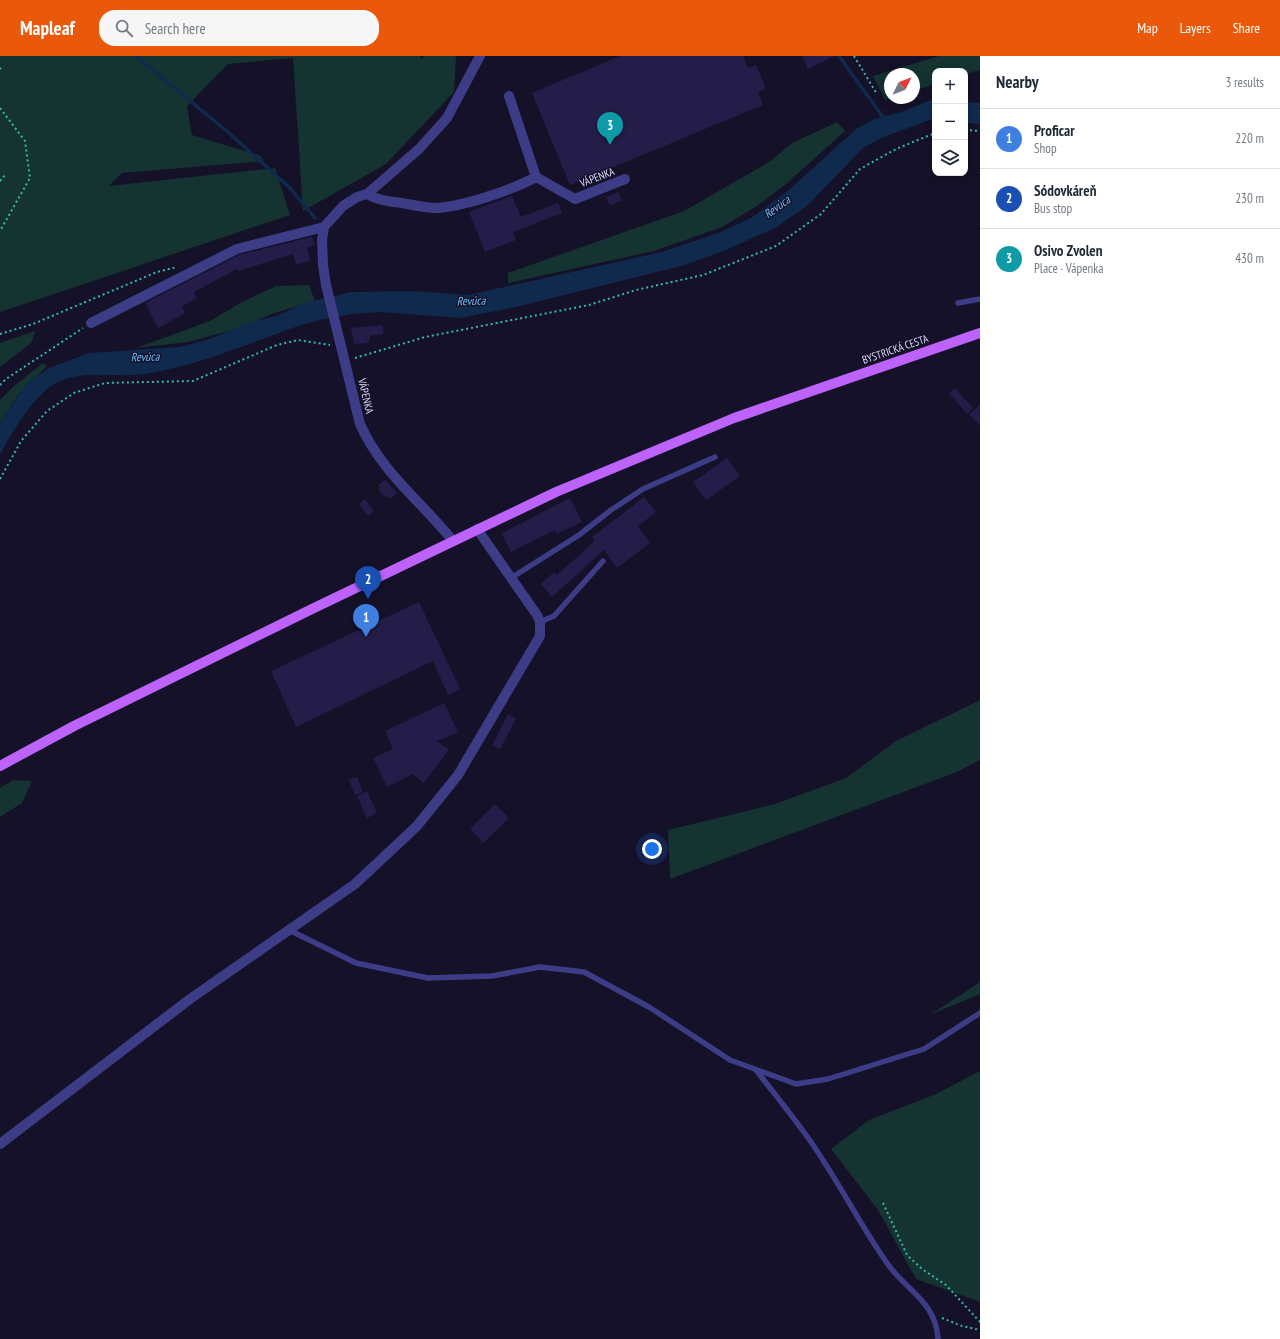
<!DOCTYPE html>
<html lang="en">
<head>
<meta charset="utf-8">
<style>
	body { margin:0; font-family:"PT Sans Narrow",sans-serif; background:#f6f6f7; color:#1f2937 }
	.controls { position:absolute; right:12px; top:12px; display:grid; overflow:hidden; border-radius:8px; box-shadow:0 2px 10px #0003 }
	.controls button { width:36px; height:36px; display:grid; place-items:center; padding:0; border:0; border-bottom:1px solid #e0e1e3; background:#fff; color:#1f2937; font:20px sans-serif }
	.compass { position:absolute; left:884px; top:12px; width:36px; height:36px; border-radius:50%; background:#fff; box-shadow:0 2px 10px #0003; rotate:47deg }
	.you { position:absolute; left:652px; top:793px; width:14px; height:14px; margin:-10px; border:3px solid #fff; border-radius:50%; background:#1a73e8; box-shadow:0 0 0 6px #1a73e833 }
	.badge { display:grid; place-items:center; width:26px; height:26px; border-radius:50%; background:#ea580c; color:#fff; font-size:13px; font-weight:700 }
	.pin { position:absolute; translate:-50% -33px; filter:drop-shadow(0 1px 2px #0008) }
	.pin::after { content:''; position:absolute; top:21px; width:14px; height:12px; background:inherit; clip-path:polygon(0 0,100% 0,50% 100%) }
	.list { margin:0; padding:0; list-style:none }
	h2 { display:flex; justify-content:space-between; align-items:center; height:52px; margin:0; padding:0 16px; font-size:17px }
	h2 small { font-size:13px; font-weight:400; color:#747a83 }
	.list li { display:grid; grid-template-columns:26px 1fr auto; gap:12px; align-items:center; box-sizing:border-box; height:60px; padding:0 16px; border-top:1px solid #e0e1e3 }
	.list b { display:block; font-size:15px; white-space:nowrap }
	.list p { margin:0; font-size:13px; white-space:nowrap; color:#747a83 }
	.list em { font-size:13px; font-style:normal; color:#747a83 }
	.icon { flex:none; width:22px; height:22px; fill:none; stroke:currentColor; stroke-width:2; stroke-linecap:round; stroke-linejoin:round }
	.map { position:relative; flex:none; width:980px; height:1283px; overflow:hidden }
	header { display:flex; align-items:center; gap:24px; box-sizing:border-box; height:56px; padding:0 20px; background:#ea580c; color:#fff }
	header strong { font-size:19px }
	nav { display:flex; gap:22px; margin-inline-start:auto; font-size:14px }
	.search { width:280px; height:36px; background:#f6f6f7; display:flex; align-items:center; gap:10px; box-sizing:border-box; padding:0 14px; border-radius:16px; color:#747a83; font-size:15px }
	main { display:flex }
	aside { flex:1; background:#fff }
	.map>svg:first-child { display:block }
	.green { fill:#143331 }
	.water { fill:#102a4e }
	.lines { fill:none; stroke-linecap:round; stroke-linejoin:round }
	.stream { stroke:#102a4e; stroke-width:3.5 }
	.building { fill:#241d4a }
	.path { stroke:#32baac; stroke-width:2; stroke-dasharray:2 3; stroke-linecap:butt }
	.service { stroke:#3d3d87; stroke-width:5.5 }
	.minor { stroke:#3d3d87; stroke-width:10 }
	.primary { stroke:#bd63fc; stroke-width:10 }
	.labels { text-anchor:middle; stroke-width:3; stroke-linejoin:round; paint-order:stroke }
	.street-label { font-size:11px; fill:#dcdafe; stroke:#141129 }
	.water-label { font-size:12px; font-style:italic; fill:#6abffd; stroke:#141129 }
</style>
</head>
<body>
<header>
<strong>Mapleaf</strong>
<div class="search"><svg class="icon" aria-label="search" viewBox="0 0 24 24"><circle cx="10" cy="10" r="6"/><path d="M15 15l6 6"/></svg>Search here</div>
<nav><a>Map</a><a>Layers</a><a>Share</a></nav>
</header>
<main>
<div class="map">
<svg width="980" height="1283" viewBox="0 0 980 1283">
	<rect width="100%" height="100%" fill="#141129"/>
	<!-- green -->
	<path class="green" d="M0,0H420L422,3L424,0H456L454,36L386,108L303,155L293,2L228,8L187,50L192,79L261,100L264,105L122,117L109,130L275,112L290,159L0,256Z
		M939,0H980V14L965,18V15H935V28L914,35V18H890L891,42L885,44L873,20Z
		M837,66L845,75L785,129L757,150L722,171L654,195L508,227V217L684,155L769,106L792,87Z
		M309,229L315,245L271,258L243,271L188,286L136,292L210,265L242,246L276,230Z
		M35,275L32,286L0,311V287Z
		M43,307L47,310L18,339L0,367V344L14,330Z
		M980,644V704L957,716L670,823L668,774L775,748L846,722L896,685Z
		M13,724L32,725L22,747L0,761V732Z
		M980,926V938L930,959Z
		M980,1015V1246L916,1223L878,1154L831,1093L869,1064L936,1038Z"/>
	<!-- water -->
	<path class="water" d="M935,44V62L881,82L863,92L808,149L777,171L726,194L685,209L516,251L460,262L380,256L352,258L319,264L298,270C248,288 197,310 145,318C117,322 87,314 60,325C37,334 11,377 0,399V367L26,328L49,312L89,297L180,291L210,283L244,268L276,260L305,247L351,236L411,235L468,239L662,196L721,176L751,162L790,133L856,73L874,63L901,56L928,45Z
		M965,46L980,47V69L965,66Z"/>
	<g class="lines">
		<!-- stream -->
		<path class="stream" d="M136,0L229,77L289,131L315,162
			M839,0L885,64"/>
	</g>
	<!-- building -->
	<path class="building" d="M620,0H743L748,12L756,9L766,33L758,36L763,49L570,129L532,37Z
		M802,0H835L808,13Z
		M618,136L622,145L610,149L606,141Z
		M512,140L521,161L558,147L562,157L513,176L516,184L485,196L469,156Z
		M312,181L315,189L307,192L310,205L296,209L293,198L238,215L237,213L194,236L197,242L182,250L185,257L158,272L145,247L239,199Z
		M383,269V278L370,280V284L367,285L368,287L354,288L351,272Z
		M955,332L973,352L967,358L949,337Z
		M980,349V370L969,358Z
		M727,402L740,420L706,444L693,426Z
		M385,424L397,437L390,443L387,439L384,441L378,433L380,432L378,429Z
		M644,441L656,456L638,470L650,487L617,512L604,494L552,541L541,528L554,516L557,519L595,485L592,481Z
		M570,442L582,466L556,478L555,474L511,496L502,477Z
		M365,443L374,455L368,460L359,448Z
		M419,546L460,633L448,639L433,605L296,671L271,615Z
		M444,647L458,676L437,685L449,694L424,727L413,718L387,731L373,702L393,693L385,675Z
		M508,658L516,663L500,693L492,689Z
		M357,721L363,736L355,739L349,724Z
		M367,735L377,757L367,762L357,740Z
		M495,748L509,762L483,787L470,773Z"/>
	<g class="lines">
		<!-- path -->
		<path class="path" d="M854,0L877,38
			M0,12L1,13
			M0,52L25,85L30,122L0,175
			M965,74L980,75
			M0,125L5,119
			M0,278L33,268L157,216L177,211
			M355,302L425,281L589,249L636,234L703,219L776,190L821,158L860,113L896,93L935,77
			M0,329L6,323L83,272
			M0,423L21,385L47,355L74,337L105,327L193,325L277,289L298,284L330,289
			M883,1147L907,1199L922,1213L946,1229L980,1266
			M942,1262L962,1270L980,1274"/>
		<!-- service -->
		<path class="service" d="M958,247L980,243
			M511,522L579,479L611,454L643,433L715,401
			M540,566L554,560L603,505
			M289,874L356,907L428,922L492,920L540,911L584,916L649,951L730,1004L796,1028L828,1023L924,993L980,957
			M756,1014C773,1036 790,1057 806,1079C836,1120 858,1166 887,1207C905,1234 936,1245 938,1283"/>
		<!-- minor -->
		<path class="minor" d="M509,40L536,121
			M367,138C377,144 390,146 402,147C412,149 423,151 433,152C460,152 512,134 536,121L575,143L625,123
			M91,267L237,193L324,171
			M453,485C420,444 382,417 360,368L326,229L323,209L322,184L324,171L343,150L357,141L367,138L419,93L447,62L480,0
			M0,1088L190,943L355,828L417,770L458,719L540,580V566L537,559L477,473"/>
		<!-- primary -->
		<path class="primary" d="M0,710L74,670L314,552L556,436L734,362L980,277"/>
	</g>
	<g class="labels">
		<!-- street labels -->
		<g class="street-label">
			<text transform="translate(597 121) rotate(-21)" y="4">VÁPENKA</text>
			<text transform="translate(895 293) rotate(-19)" y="4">BYSTRICKÁ CESTA</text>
			<text transform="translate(366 340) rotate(77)" y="4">VÁPENKA</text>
		</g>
		<!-- water labels -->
		<g class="water-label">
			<text transform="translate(777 151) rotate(-36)" y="4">Revúca</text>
			<text transform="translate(471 245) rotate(-2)" y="4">Revúca</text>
			<text transform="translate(145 301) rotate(-2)" y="4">Revúca</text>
		</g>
	</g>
</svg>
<div class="controls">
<button>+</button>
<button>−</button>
<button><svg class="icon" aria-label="layers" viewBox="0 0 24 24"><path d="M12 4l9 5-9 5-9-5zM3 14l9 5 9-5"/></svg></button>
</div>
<svg class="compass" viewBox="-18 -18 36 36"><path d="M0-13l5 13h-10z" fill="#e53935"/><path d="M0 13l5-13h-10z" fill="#747a83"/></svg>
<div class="you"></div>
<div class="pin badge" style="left:366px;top:581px;background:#3f7fe0">1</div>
<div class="pin badge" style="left:368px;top:543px;background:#1a4fb4">2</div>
<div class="pin badge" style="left:610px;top:89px;background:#0f9aa8">3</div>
</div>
<aside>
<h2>Nearby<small>3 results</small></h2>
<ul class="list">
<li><span class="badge" style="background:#3f7fe0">1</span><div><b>Proficar</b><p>Shop</p></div><em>220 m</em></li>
<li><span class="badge" style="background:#1a4fb4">2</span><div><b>Sódovkáreň</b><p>Bus stop</p></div><em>230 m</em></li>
<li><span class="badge" style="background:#0f9aa8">3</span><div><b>Osivo Zvolen</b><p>Place · Vápenka</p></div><em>430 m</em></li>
</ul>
</aside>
</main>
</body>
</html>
